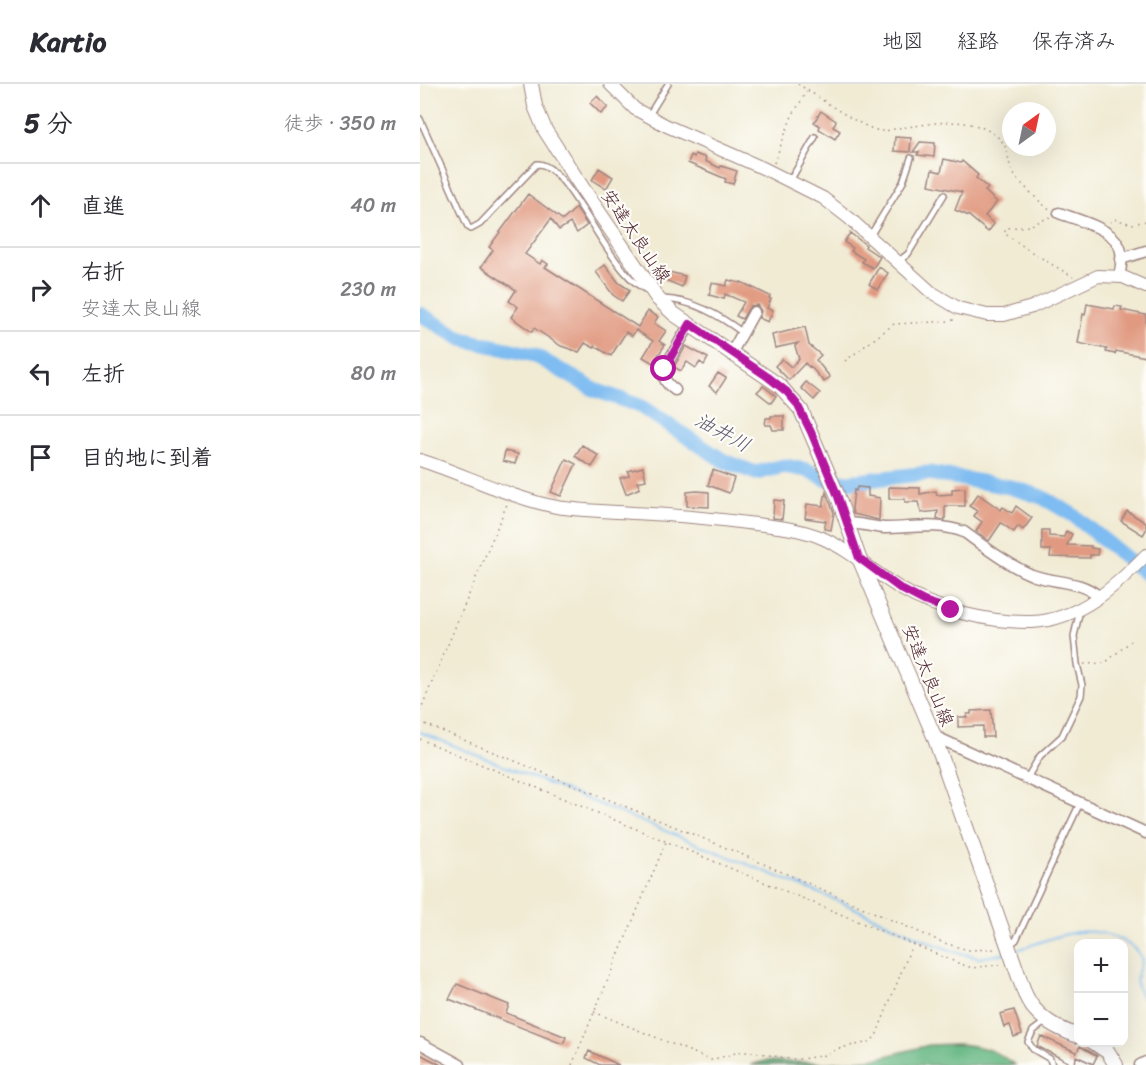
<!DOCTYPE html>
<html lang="ja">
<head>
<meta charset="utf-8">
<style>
	body { margin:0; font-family:Sriracha,"Klee One",sans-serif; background:#f2f2f3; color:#2b2b33 }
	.controls { position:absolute; right:18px; bottom:18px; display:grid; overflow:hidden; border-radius:12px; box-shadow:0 6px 24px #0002 }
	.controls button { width:54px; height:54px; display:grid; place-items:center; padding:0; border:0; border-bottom:2px solid #e1e1e2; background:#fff; color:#2b2b33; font:30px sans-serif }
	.compass { position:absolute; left:582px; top:18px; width:54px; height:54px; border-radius:50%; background:#fff; box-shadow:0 6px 24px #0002; rotate:33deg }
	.stop { position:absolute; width:18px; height:18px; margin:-14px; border:4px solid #b5179e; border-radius:50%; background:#fff }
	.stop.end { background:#b5179e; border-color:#fff; box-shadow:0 2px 6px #0008 }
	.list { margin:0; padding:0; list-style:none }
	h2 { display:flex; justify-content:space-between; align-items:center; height:78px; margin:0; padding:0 24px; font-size:26px }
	h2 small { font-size:20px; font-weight:400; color:#7c7c81 }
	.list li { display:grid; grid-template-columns:39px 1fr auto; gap:18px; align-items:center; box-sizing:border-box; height:84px; padding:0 24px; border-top:2px solid #e1e1e2 }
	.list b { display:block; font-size:22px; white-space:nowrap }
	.list p { margin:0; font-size:20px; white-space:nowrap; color:#7c7c81 }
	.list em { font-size:20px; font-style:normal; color:#7c7c81 }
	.icon { flex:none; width:33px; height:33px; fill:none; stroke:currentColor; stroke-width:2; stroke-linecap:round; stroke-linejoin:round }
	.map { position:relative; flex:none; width:726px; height:981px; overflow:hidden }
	header { display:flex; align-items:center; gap:36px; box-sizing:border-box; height:84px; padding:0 30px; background:#fff; border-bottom:2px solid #e1e1e2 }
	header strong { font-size:28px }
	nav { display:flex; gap:33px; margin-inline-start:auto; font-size:21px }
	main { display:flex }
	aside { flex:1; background:#fff }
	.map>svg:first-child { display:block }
	.forest { fill:#68b884; stroke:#596c58; stroke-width:1.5 }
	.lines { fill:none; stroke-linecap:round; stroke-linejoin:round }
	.stream { stroke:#7ebcf1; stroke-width:2 }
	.river { stroke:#7ebcf1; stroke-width:15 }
	.building { fill:#e19a81 }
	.service-casing { stroke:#9e8580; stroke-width:8 }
	.minor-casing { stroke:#9e8580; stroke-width:13 }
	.tertiary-casing { stroke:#9e8580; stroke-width:14 }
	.secondary-casing { stroke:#9e8580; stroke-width:16 }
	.path { stroke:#9e8580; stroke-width:1.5; stroke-dasharray:1.5 4.5; stroke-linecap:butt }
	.service { stroke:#fff; stroke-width:5 }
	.minor { stroke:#fff; stroke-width:10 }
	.tertiary { stroke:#fff; stroke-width:12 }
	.secondary { stroke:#fff; stroke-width:14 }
	.route { stroke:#b5179e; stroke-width:8 }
	.labels { text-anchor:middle; stroke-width:4.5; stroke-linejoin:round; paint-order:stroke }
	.street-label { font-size:18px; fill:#4a1f2b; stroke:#fdfcf7 }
	.water-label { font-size:20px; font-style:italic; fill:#5c5670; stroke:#fdfcf7 }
</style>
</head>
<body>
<header>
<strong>Kartio</strong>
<nav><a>地図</a><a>経路</a><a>保存済み</a></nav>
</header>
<main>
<aside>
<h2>5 分<small>徒歩 · 350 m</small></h2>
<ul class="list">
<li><svg class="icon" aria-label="ahead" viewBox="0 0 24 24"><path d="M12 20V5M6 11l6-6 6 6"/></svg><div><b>直進</b></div><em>40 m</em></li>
<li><svg class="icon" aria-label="right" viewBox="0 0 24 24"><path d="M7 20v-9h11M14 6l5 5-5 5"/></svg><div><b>右折</b><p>安達太良山線</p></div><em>230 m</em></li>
<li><svg class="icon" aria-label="left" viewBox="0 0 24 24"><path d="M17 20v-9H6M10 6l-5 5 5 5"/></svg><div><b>左折</b></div><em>80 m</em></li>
<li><svg class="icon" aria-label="arrive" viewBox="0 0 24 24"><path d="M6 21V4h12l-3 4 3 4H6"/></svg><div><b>目的地に到着</b></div></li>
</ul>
</aside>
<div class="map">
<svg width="726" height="981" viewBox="0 0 726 981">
	<rect width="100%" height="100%" fill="#fdfcf7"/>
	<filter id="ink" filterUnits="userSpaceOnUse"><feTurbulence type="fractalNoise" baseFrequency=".0167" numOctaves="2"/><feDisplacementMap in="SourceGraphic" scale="12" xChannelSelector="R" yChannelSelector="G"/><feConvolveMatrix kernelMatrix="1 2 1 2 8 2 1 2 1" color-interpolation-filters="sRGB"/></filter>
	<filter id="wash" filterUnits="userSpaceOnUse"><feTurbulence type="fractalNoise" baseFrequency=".008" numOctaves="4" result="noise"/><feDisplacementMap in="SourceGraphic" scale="24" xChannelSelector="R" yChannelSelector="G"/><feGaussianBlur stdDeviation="1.35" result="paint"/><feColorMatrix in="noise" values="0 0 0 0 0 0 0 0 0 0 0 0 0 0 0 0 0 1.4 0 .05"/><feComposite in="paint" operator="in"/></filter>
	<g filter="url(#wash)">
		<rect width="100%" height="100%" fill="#f1ebd4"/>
		<!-- forest -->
		<path class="forest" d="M538,960C563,962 575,966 595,981H330L346,977L407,979L459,974L509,961Z"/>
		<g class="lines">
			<!-- stream -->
			<path class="stream" d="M0,648L421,818L511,859L536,868L560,874L585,869
				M594,867C634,855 662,836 703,857C713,863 717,865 722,876C716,892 712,904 726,917"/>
			<!-- river -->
			<path class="river" d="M0,230L42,255L114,271L175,306L220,322L304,377L336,389L364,382L387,386L406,395L428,398L509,389L590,403L622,413L653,431L726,490"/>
		</g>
		<g id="blocks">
			<!-- building -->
			<path class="building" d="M177,12L188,23L181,30L170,19Z
				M401,27L416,37L413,43L420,47L415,55L399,45L400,42L394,38Z
				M475,53L491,54L490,68L474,67Z
				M500,58L515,59L514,73L497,71L499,68H493Z
				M275,70L286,74L285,77L300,84L301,82L317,87L313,100L305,98L306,95L268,79L271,71L274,73Z
				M524,75L541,79L542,77L558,91L556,94L568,104L565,107L577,118L565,132L574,140L568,148L549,132L535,126L542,108L509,101L512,86L521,88Z
				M179,84L193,93L186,105L172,96Z
				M108,110L143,136L156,124L167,141L157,149L150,139L139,146L131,135L105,170L120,180L122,176L128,180L125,183L218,243L228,227L238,233L234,239L246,247L239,257L245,261L233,279L223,273L233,257L216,246L212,252L206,248L191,272L175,262L174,264L165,259L159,268L141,262L114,244L112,248L91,233L98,223L89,217L96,206L61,183L73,166L69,163Z
				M430,149L446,161L445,163L460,173L453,184L442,178L444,175L431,167L433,164L424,158Z
				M185,181L199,199L210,206L202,217L193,211L176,188Z
				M459,183L468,189L458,206L449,200Z
				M245,187L265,192L262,203L243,195Z
				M308,196L320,199L321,198L350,212L349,214L351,215L347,224L353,226L348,238L339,234L341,227L337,221L330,222L322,235L316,232L324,218L305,210L304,215L289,211L292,199L306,202Z
				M667,220L694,225L695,222L702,223L701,226L726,231V273L696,267L695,270L686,268L687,265L658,259L663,230L665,231Z
				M385,243L389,261L401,271L396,276L410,293L404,298L390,282L389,283L385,279L369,296L355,282L362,275L371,283L379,275L375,262L378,259L355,264L352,251Z
				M266,262L288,274L284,281L280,278L276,284L267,278L261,287L254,283Z
				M298,289L306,294L297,308L289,302Z
				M386,298L400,309L394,316L381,304Z
				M343,302L356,312L351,319L337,308Z
				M351,332H364V346H353L351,341H345L346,334H351Z
				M162,361L179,372L172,383L155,372Z
				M85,367L98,370L95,380L83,377Z
				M146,375L156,380L141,412L131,408Z
				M223,383L226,396L217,398L220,404L206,410L200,394L209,392L208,387Z
				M293,386L314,394L309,409L288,401Z
				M437,403L448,404V412L460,414L459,436L433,430L432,425L434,406L436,407Z
				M469,403L500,404V410L516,407L517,411L532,410V405L545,404V422H525V436L517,435L518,427L501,429L498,418H485V415H469Z
				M277,407L289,408V423L267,422V408Z
				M406,408L414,429L411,446L404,445L406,437L385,434L387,420L403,422Z
				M558,410L581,426L583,423L592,429L596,422L612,434L603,446L598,442L594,448L581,439L569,457L556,447L562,438L554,432L557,427L549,422Z
				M354,416L364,417L362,435L353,434Z
				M707,427L726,439V446L723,451L701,437Z
				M622,446H629V452L644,453L646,447L652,450L647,461L671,462V464L678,465L677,471H670V474L630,473L631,466H622Z
				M571,626L573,653H563V642L538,643V633H547V630H551V627Z
				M37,900L89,921L86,929L146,953L143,960L29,915Z
				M594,926L602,950L594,953L590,941L584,943L580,930Z
				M621,952L656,968V970L660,962L677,972L673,980L656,972L655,981H648V978L617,962Z
				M169,967L199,981H180L166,974Z
				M0,970L21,981H0Z"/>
		</g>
	</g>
	<g filter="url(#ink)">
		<use href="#blocks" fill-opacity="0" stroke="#9e8580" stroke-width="1.5"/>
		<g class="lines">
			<defs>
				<path id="service" d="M229,31L248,0
					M0,35L48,143L51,145L60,140L117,80C149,78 188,190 227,206
					M370,97L395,53
					M450,152L483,98L491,74
					M479,177L488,170L524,111
					M243,215C273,216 299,231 323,249
					M607,694L620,672L642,652L661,612L662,601L657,580L654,552L660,526
					M589,861L596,856L660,719
					M625,938L613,947L608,958L613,965L630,975L632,981"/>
				<path id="minor" d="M639,129C655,135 690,144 698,160C704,169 701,183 699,193
					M701,175L726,167
					M312,268L334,228
					M255,306C247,300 243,296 244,285L270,240
					M427,439C440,439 452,443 465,444C491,444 518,438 544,448C565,463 588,481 612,491C633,499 662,496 679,513
					M514,652L726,749
					M0,959L40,981
					M720,981L726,978"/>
				<path id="tertiary" d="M190,0L215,25L247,42L345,85L403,114L429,134L511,208L538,224L567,231H584L612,223L678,192L703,193L726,203
					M0,376C43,390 94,415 137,423C163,427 188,427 214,429C252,431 289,434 327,439C351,442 379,444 402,454C432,467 454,489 481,505C516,526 571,539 612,538C659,536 695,503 726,471"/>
				<path id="secondary" d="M111,0L115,22L125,46L163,105L238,215L254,230L360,302L381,326L417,410L439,474L514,652L605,910C615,933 636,944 658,952
					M673,958L688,968L696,981"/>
			</defs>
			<!-- service casing -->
			<use href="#service" class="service-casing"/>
			<!-- minor casing -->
			<use href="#minor" class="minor-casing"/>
			<!-- tertiary casing -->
			<use href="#tertiary" class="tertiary-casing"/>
			<!-- secondary casing -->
			<use href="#secondary" class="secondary-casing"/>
			<!-- path -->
			<path class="path" d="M378,0C396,11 442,45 461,47C467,47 474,45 479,44C508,41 541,31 569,47C595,62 583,74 595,92C598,97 626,124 631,127
				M354,79L372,32L387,7
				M630,133L609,142L587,144L584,149L613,169L653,193
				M690,138L694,135L712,140L726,137
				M425,277L474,240L532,237L534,235
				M664,580L685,579L711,557
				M0,627L87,420
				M0,638L321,770L524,859L548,866L577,865
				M0,655L538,879L552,884L583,880
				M174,928L291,976L319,968H335L369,975H382L405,971L420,964L450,958L456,952L492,861
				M152,981L246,758"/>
			<!-- service -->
			<use href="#service" class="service"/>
			<!-- minor -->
			<use href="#minor" class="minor"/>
			<!-- tertiary -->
			<use href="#tertiary" class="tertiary"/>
			<!-- secondary -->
			<use href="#secondary" class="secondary"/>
		</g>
	</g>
	<g class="lines" filter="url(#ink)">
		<!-- route -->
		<path class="route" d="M244,285L270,240L348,293L367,308L377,320L391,348L417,410L439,474L481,505L504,517L531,526"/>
	</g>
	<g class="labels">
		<!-- street labels -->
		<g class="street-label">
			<text transform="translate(216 152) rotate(56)" y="6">安達太良山線</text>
			<text transform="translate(508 591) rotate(68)" y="6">安達太良山線</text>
		</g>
		<!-- water labels -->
		<g class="water-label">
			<text transform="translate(303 348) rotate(29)" y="7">油井川</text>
		</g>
	</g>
</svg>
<div class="controls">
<button>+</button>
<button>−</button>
</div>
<svg class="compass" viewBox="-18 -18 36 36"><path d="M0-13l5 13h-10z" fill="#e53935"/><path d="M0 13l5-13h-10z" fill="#7c7c81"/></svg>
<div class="stop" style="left:244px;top:285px"></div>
<div class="stop end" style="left:531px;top:526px"></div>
</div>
</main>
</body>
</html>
